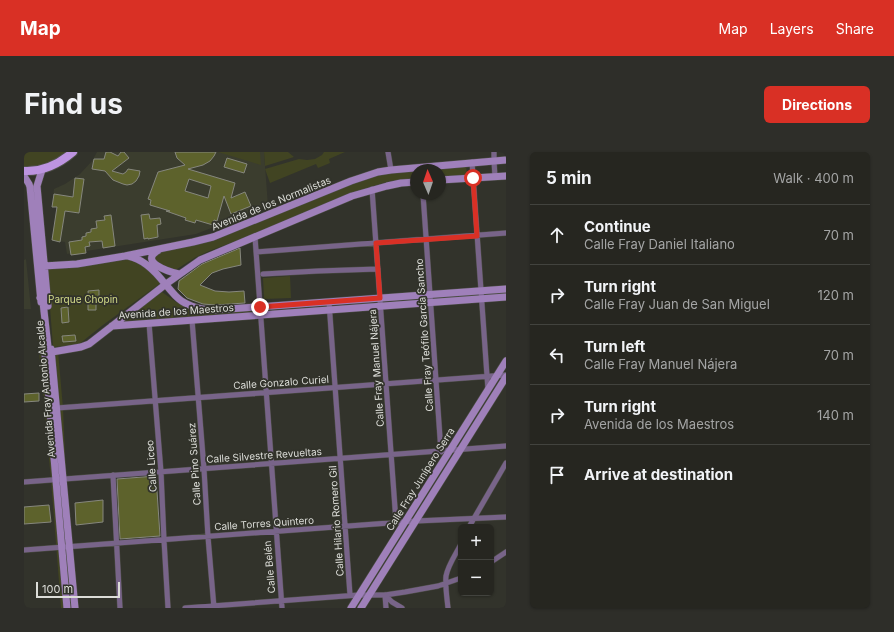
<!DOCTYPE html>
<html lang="en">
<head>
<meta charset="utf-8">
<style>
	body { margin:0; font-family:Inter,sans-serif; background:#2e2e29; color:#f1f3f6 }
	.controls { position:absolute; right:12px; bottom:12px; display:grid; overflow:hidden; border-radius:6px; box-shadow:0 1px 3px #0004 }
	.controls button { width:36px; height:36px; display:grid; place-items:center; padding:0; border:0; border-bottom:1px solid #42433e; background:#262620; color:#f1f3f6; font:20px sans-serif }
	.compass { position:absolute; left:386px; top:12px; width:36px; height:36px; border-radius:50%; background:#262620; box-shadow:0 1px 3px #0004; rotate:358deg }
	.scale { position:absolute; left:12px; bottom:10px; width:84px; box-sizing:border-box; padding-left:4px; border:2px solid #dcddd8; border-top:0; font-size:11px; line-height:14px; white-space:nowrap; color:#dcddd8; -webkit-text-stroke:3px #32332b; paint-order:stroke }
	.stop { position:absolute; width:12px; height:12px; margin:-9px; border:3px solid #d93025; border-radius:50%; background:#fff }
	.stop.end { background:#d93025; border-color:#fff; box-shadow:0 1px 4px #0008 }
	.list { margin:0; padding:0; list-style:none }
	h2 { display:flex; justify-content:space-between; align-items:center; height:52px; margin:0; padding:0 16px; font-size:17px }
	h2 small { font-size:13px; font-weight:400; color:#a4a5a5 }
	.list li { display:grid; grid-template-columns:26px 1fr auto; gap:12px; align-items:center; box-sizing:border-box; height:60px; padding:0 16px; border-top:1px solid #42433e }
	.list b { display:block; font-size:15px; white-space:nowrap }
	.list p { margin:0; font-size:13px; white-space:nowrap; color:#a4a5a5 }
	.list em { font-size:13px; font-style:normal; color:#a4a5a5 }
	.icon { flex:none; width:22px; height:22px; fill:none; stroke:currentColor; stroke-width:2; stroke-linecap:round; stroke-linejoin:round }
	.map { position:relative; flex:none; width:482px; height:456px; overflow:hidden; border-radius:6px }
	header { display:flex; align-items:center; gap:24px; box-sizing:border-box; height:56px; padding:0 20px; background:#d93025; color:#fff }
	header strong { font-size:19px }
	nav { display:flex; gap:22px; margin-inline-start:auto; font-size:14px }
	.intro { display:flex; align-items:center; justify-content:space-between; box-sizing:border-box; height:96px; padding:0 24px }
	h1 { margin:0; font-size:28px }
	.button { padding:10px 18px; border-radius:6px; background:#d93025; color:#fff; font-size:14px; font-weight:700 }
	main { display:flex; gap:24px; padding:0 24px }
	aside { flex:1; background:#262620; border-radius:6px; box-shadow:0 1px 3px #0004 }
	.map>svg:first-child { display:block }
	.built { fill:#3b3d2e }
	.green { fill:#414422 }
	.building { fill:#5d622c; stroke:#86877e; fill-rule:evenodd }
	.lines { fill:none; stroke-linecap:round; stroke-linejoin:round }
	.street-casing { stroke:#4d4e47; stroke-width:6 }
	.secondary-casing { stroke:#4d4e47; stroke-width:8 }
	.primary-casing { stroke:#4d4e47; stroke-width:10 }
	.street { stroke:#786489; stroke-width:5 }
	.secondary { stroke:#9f80ba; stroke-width:7 }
	.primary { stroke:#bd94e0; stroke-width:8 }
	.route { stroke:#d93025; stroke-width:5 }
	.labels { text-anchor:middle; stroke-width:3.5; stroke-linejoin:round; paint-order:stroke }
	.street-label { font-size:10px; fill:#dcddd8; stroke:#32332b }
	.park-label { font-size:10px; fill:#d4dc89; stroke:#32332b }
</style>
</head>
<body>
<header>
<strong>Map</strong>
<nav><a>Map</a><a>Layers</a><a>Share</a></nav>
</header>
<div class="intro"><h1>Find us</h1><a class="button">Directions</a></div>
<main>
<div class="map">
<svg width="482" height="456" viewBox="0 0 482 456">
	<rect width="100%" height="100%" fill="#32332b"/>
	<!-- built -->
	<path class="built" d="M73,0H240L244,54L172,82L43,102L41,90L28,88L33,55H28L30,37L41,32L56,22L68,9Z
		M2,107L7,157H0V108Z"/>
	<!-- green -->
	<path class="green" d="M0,0H43C30,11 19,14 2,15H0Z
		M194,0H236L237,13Z
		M240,0H264L270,5L241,14Z
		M300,0H321L305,7L306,11L294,16L292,12L246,31L241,17L275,7L283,8L291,7L298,3Z
		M442,13L443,23L416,25V18H392V27L366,29L326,41L217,87L185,99L172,105L150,119C143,117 123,111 133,101L189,89L328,31L353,23L365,20Z
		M109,107L114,109L138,130L79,173L54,193L29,195L23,117L53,114Z
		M266,124L267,146L240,147L239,126Z
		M138,140L152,150L165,156L232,158V160L99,169Z
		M12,169H25L28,200L34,199L39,256L42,327L53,456H37L27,328Z"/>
	<!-- building -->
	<path class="building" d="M82,0H86L94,4L97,0H100L105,6L88,19L99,22L102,20L104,17L116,19L115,24L112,29L108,32L103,33L99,32L89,28L81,19L68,17L70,7H80Z
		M151,0H192L190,4L186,9L179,13L164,17L211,31L207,46L221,40L227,54L207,62L200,44L193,69L190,68L189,73L172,68L171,71L161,68L162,66L142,59H146L126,53L127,48L124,47L134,20L161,13L153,6ZM165,27L187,34L184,46L161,39Z
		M203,6L223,12L220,21L200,15Z
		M51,26L60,27L55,61L41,59L36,90L28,88L33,55H28L30,42L49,45Z
		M125,62L126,67L136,66L137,72L133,73L134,85L124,87V86L120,87L117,63Z
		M87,63L91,94L79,96L78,89L65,90L66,94L61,95L62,101L47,103L45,90L58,88V85L62,84V81L67,80V77L73,76L72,69L81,68L80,64Z
		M216,96L217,113L199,117L188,121L176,133L191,139L205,140L220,139L221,151L191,153L179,152L163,146L154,137L155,129L178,112Z
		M75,138V145L72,146V158H64V151H65L64,139Z
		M44,155L45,170L38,171L37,156Z
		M51,183L52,189L39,190L38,184Z
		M15,241V249L0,250V242Z
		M132,324L136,384L96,387L93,327Z
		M79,348V370L52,373L51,351Z
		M25,353L27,370L0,372V355Z"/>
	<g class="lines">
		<defs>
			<path id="street" d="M364,0L367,18
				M470,0V9L471,25
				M448,10L464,238
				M348,37L372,370
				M399,42L417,300
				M231,85L258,456
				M232,100L482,81
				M239,122L294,119L354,117
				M305,150L326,443
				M168,168L180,317L184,385L190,456
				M125,171L137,320L140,388L144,456
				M33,256L482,223
				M89,323L96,456
				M0,330L482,294
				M445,375L482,311
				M0,398L392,369L482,365
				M467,410L482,400
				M361,443L368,450L378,456
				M361,443L362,456
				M161,456L335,443H361L381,440L414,434L437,426
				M424,456C423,446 421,434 422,424C424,413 432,402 437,392"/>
			<path id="secondary" d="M18,18L13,34L24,154
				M0,24L5,32L6,35L17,150
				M416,28L482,24
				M135,98C113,110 146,120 155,122
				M104,104C120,107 132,120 141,132C148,139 152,147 161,151C170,156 181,158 191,158L482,137
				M20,114L53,112L101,104L169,90L189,85L327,29L354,20L367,18L482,8
				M16,146L19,150L24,195L28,200L57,195L65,192L142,132L176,108L328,44L363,34L377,31L392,30
				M88,174L482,145
				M20,190L43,456
				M27,197L51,456
				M327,456L482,209
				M337,456L482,225"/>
			<path id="primary" d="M0,19C19,20 35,12 49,0"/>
		</defs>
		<!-- street casing -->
		<use href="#street" class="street-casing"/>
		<!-- secondary casing -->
		<use href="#secondary" class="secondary-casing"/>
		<!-- primary casing -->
		<use href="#primary" class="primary-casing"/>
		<!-- street -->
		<use href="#street" class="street"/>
		<!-- secondary -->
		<use href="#secondary" class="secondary"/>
		<!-- primary -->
		<use href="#primary" class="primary"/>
	</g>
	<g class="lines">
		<!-- route -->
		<path class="route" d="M236,155L356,146L352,91L453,84L449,26"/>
	</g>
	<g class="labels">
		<!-- street labels -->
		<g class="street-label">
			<text transform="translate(247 51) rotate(-22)" y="4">Avenida de los Normalistas</text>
			<text transform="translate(152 159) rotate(-4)" y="4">Avenida de los Maestros</text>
			<text transform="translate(400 183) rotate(-94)" y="4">Calle Fray Teófilo García Sancho</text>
			<text transform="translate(352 216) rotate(-94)" y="4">Calle Fray Manuel Nájera</text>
			<text transform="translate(257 230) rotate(-4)" y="4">Calle Gonzalo Curiel</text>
			<text transform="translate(21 237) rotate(-95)" y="4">Avenida Fray Antonio Alcalde</text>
			<text transform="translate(240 303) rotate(-4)" y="4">Calle Silvestre Revueltas</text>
			<text transform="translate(170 312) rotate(-94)" y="4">Calle Pino Suárez</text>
			<text transform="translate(127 314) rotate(-94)" y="4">Calle Liceo</text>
			<text transform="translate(396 327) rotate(-58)" y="4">Calle Fray Junípero Serra</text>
			<text transform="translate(312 369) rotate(-94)" y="4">Calle Hilario Romero Gil</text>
			<text transform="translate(240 371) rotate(-4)" y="4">Calle Torres Quintero</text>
			<text transform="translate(245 415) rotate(-95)" y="4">Calle Belén</text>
		</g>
		<!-- park labels -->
		<g class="park-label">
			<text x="59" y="151">Parque Chopin</text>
		</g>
	</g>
</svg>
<div class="controls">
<button>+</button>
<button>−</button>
</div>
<svg class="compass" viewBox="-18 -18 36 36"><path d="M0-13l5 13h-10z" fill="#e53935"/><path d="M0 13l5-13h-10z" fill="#a4a5a5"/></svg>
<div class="scale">100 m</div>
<div class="stop" style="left:449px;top:26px"></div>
<div class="stop end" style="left:236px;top:155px"></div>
</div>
<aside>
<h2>5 min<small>Walk · 400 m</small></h2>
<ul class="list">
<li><svg class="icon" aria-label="ahead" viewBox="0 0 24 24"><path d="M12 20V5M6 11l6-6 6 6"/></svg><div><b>Continue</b><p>Calle Fray Daniel Italiano</p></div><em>70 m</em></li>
<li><svg class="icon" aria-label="right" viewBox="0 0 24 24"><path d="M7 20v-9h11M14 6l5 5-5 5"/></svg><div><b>Turn right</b><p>Calle Fray Juan de San Miguel</p></div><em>120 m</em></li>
<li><svg class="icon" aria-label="left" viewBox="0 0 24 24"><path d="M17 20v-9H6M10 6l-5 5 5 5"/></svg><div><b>Turn left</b><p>Calle Fray Manuel Nájera</p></div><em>70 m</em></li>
<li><svg class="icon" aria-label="right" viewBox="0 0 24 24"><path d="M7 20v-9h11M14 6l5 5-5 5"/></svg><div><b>Turn right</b><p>Avenida de los Maestros</p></div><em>140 m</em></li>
<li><svg class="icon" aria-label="arrive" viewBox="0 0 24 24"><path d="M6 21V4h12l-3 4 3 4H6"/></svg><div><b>Arrive at destination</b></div></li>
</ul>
</aside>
</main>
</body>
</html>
